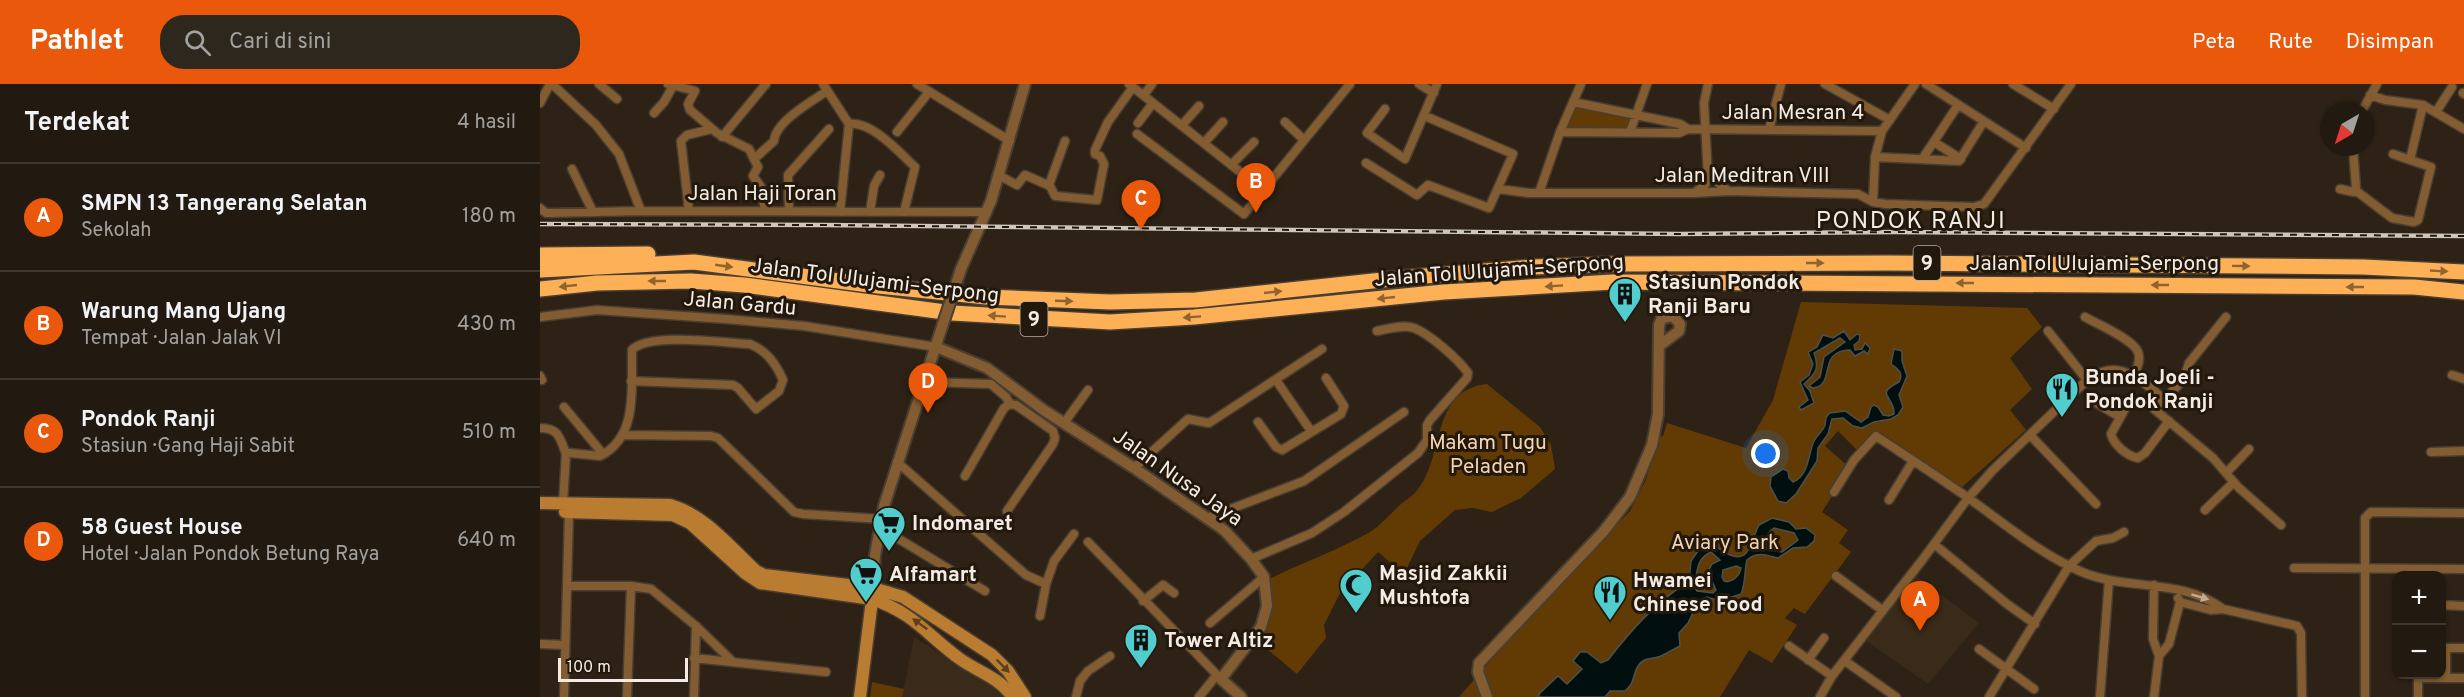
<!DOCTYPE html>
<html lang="id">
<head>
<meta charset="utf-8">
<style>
	body { margin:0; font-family:Overpass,sans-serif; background:#2e271e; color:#f1f3f6 }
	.controls { position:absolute; right:18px; bottom:18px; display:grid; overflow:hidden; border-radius:12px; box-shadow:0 2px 4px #0004 }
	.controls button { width:54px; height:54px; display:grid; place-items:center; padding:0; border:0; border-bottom:2px solid #3f3830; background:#221a10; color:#f1f3f6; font:30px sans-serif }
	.compass { position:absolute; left:1780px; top:18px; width:54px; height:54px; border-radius:50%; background:#221a10; box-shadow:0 2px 4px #0004; rotate:219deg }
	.scale { position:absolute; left:18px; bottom:15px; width:130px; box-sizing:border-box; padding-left:6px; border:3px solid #f4ece4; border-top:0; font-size:16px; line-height:21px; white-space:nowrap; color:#f4ece4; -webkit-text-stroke:4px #23180c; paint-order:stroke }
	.you { position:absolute; left:1226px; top:370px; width:21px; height:21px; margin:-15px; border:4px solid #fff; border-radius:50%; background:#1a73e8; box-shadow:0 0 0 9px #1a73e833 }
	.badge { display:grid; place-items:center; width:39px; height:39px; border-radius:50%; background:#ea580c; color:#fff; font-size:20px; font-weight:700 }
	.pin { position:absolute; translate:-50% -50px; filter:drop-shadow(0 2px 3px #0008) }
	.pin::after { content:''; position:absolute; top:32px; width:21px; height:18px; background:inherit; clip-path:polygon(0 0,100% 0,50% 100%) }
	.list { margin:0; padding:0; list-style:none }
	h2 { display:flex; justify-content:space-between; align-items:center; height:78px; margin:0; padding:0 24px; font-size:26px }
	h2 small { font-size:20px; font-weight:400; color:#a2a19f }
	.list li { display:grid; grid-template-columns:39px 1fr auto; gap:18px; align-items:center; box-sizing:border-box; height:108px; padding:0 24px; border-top:2px solid #3f3830 }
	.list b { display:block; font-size:22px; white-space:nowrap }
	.list p { margin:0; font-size:20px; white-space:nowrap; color:#a2a19f }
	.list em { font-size:20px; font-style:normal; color:#a2a19f }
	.icon { flex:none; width:33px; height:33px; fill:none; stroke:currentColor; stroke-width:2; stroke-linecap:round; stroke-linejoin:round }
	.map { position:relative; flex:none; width:1924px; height:613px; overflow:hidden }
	header { display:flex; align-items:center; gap:36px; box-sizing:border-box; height:84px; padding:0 30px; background:#ea580c; color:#fff }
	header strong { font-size:28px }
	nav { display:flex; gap:33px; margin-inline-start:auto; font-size:21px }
	.search { width:420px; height:54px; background:#2e271e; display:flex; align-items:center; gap:15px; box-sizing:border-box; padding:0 21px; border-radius:24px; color:#a2a19f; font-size:22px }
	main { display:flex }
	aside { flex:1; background:#221a10 }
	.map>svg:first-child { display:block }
	.built { fill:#3a2a19 }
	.green { fill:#623b04 }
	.water { fill:#020f0f; stroke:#4b514f; stroke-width:1.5; fill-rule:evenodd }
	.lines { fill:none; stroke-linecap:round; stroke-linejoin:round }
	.minor-casing { stroke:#493e32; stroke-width:11 }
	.tertiary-casing { stroke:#493e32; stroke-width:14 }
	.secondary-casing { stroke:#493e32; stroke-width:15 }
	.motorway-casing { stroke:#493e32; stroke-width:18 }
	.minor { stroke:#835d31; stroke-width:8 }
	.tertiary { stroke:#835d31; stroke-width:10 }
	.secondary { stroke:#ba7c30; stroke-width:12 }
	.motorway { stroke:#fdb055; stroke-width:15 }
	.rail-casing { stroke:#cfc7be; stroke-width:4.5 }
	.rail { stroke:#23180c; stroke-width:2; stroke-dasharray:7; stroke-linecap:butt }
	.tertiary-bridge-casing { stroke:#493e32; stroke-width:14; stroke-linecap:butt }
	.tertiary-bridge { stroke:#835d31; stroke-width:10 }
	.oneway { fill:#906430 }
	.oneway2 { fill:#c1ac93 }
	.oneway3 { fill:#5f401a }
	.labels { text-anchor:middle; stroke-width:6; stroke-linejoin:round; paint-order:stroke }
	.shield { fill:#23180c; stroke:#b5aca3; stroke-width:1.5 }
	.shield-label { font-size:20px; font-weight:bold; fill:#f4ece4 }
	.street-label { font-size:21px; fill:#f4ece4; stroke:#23180c }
	.poi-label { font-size:21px; font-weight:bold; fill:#f4ece4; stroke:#23180c; text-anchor:start }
	.park-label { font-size:21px; fill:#f3d3b1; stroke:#23180c }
	.quarter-label { font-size:24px; letter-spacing:1.5px; fill:#f4ece4; stroke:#23180c }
</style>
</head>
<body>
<header>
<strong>Pathlet</strong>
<div class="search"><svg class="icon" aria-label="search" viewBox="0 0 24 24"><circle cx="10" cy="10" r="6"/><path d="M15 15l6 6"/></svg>Cari di sini</div>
<nav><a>Peta</a><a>Rute</a><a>Disimpan</a></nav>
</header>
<main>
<aside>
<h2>Terdekat<small>4 hasil</small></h2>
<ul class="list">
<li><span class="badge">A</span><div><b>SMPN 13 Tangerang Selatan</b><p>Sekolah</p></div><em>180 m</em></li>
<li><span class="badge">B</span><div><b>Warung Mang Ujang</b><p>Tempat · Jalan Jalak VI</p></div><em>430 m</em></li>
<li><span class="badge">C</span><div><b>Pondok Ranji</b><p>Stasiun · Gang Haji Sabit</p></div><em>510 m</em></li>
<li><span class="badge">D</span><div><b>58 Guest House</b><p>Hotel · Jalan Pondok Betung Raya</p></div><em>640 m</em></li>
</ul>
</aside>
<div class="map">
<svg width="1924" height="613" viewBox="0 0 1924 613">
	<rect width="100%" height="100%" fill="#2d2215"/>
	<!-- built -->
	<path class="built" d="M1375,491L1439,539L1388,600L1322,554Z
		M374,553L450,600L467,613H362Z"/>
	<!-- green -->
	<path class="green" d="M1034,21L1092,33L1088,45L1022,46Z
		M1261,218L1487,224L1502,243L1470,274L1492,305L1470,326L1486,346L1421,404L1340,348L1320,369L1298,347L1285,362L1310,384L1282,428L1308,446L1299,459L1311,468L1265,530L1254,524L1245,534L1257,541L1232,579L1209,566L1180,613H919L974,550L1090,427L1105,398L1120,353L1123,352L1127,339L1206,364L1233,316Z
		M947,300L1000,343L1011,361L1015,385L981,414L952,428L933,424L915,426L880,457L864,490L838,468L800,509L784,541L786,554L757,590L716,556L729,495C762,479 798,466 830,448C841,441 851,429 861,420C867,415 874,411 878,405C905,372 890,306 947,300Z
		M332,598L364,605L362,613H330Z"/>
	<!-- water -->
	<path class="water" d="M1304,247L1310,256L1317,250L1320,251L1319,257L1314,261L1315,266L1322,265L1325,259L1330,264L1328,270L1324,267L1315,272L1310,266C1276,267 1297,301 1273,304L1269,302L1280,293L1284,273L1305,258L1300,254L1274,269C1280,285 1275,290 1264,300L1270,307L1274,319L1261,326L1259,323L1268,316L1260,298L1269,291L1273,280L1268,268L1277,263L1283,251L1293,254Z
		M1354,265L1362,267V277L1367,292L1359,311L1363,323L1358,331L1351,335L1334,338L1322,344L1313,342L1303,334L1292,335L1288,350L1278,364L1277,377L1256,410L1246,419L1238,417L1230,402L1231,393L1243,385L1248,387L1249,394L1253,398C1269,392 1268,370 1274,357C1277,351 1283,347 1285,341C1286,335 1285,333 1290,329L1305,327L1321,338L1328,333L1331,323L1334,321L1338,323L1343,331L1349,332L1354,330C1355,312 1333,311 1359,298C1364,289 1358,285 1351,280Z
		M1232,434L1249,438L1256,445L1266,444L1275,451L1274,457L1267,463L1253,464L1238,474C1226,471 1217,467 1207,476C1204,488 1206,498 1201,510L1180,517L1167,513L1159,516L1148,539L1139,549L1140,562C1133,565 1123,572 1118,573C1109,576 1104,573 1098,582C1092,592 1095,599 1085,607H1070L1065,613H998L1000,609L1018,592L1027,600L1042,585L1033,577L1040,568H1047L1061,579L1068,576C1091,546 1116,518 1149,497L1151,477L1160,464L1173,461C1179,464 1184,469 1190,471C1211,480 1212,452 1219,441ZM1234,444L1254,449L1258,456L1242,468L1226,465L1223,459L1230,447ZM1171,468L1180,476L1172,480L1168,488L1176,506L1173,509L1157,507L1154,502C1158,489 1155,475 1171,468ZM1196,482L1201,484C1200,491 1192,500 1184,497L1182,493L1183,486Z"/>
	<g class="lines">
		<defs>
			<path id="minor" d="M12,0L56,41L79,70L101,127
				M59,0L77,15
				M128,0L155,7L148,20L150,26L177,49L209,65L218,83L213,92L221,103L225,127
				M283,0L309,40L300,128
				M377,0L470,57
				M589,0L723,106
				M879,0L894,9
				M1285,0L1350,36
				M1386,0L1486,64
				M1473,0L1514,25
				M1923,9L1924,10
				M604,11L612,0
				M1830,11L1845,16L1883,21L1924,45
				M1033,18L1140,40L1148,45
				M0,19L10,0
				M845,25L827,49L865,75L897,0
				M1822,27L1837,0
				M1896,28L1912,3
				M114,29L124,18L133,2
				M745,38L764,56
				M598,39L613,19
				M309,40C331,36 360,69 375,83L364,128
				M642,41L659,22
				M1229,46L1241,0
				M357,48L389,8
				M1020,48L1139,49L1148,45L1342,47
				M1090,48L1107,0
				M597,50L704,130L810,0
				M182,53L226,0
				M1394,58L1421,75
				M664,59L683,38
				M1853,70L1870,76
				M1335,73L1419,77L1444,37
				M1383,74L1418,21
				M214,75L234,57C235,38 272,17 287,7
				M826,79L877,111L888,101L949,124L973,70L885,32
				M691,81L714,58
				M32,85L53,128
				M1168,86L1182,103L1189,107
				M460,92L477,101L485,91L510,102L515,112L557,116L564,80L560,72L555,70V66L568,38L593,3
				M509,101L525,57
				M958,105L989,109H1154L1189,107L1318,110L1333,118L1345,120L1434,123L1444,120L1531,0
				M1800,105L1814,108L1816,104L1813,63
				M1815,106L1852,134L1874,138L1878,136L1891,83L1870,76L1883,21
				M999,109L1020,48L1041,0
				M1154,109L1165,101L1168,93L1164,19L1168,0
				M1333,118L1335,73L1342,47L1375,0
				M0,124L6,129L101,127L447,128
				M149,127L141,57L147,51L172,45
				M249,127L248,91L289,45
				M330,128L334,102L340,91
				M0,233L57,226L186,235L264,242L396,263
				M1545,233C1557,240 1593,255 1598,268C1601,276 1597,284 1594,292
				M1686,233L1649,279L1644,295L1627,313L1623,314L1614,325L1673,374L1698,403L1741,441
				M1508,247L1547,296
				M1912,291L1924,295
				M0,292L2,296
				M736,296L771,347
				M386,298L451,300L466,313L470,320
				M1558,320L1580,333
				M24,323L63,370
				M1586,323L1571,350C1574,361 1587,372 1598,374L1605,369L1629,337
				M718,338L736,363L742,366L801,330L804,322L786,294
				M524,339L548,306
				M0,344C19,344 20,354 26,370
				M83,351L171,352L178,354L254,428L263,430L341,435
				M1490,351L1556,420
				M1891,368L1924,367
				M357,378L486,491L506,500L514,477L534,450
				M594,384L648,335L669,339L782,265
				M1687,388L1709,365
				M425,392L464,324L470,320L476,321L513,347L515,354L513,360L467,427
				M1294,408L1314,376L1336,352C1366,372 1397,392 1427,413C1465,440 1500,470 1542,488C1587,507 1643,494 1683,525
				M1349,416L1373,377
				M23,419L26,370L30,369L60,372C99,353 91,302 92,266C108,248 186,259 210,260C227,267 236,280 243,296L239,307L216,325L198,304L193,301L91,297
				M1665,426L1694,398
				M667,434L764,397L864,328
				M339,443L445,507
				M548,458L681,595
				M1394,460L1467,520L1495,540
				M711,475L772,449L804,428L878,369L887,356V341L890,336L927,294L928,289C918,275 891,251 874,244C863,240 848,245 837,247
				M1754,484L1924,485
				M1296,492L1342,526
				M1614,501L1613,555L1619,572L1614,613
				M27,502H91L111,505L156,542L192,577
				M603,517L623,501L634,509
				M1640,518L1671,526L1683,525L1757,542L1761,549L1762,613
				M1902,521L1924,522
				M500,532L506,500
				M670,539L724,493
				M0,560L25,561
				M1249,562L1292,592
				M1902,564H1924
				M1439,565L1494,605
				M1619,572L1629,560L1640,518L1638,514
				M154,574L286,588
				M1268,576L1284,554
				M1305,577L1356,613
				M1878,594H1924
				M1906,594V564
				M24,613L29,428
				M87,613L91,502
				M154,613L156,542
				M536,613L540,597L548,587L570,572
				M659,613L676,592
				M1280,613L1292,592L1383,475L1428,414L1453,386L1547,296C1578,273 1597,294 1623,314
				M1449,613L1529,482L1556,457L1573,454L1584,448
				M1560,613L1569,496
				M1825,613V434L1831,428L1924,429
				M1878,613V590"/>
			<path id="tertiary" d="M421,185L451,117L485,0
				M396,263L447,284L505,327L594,384L684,446L711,475L724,493L727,522L721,543L681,595L701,613
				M333,504L335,471L344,422L397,258
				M947,613L938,588L939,579L1064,447L1090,413L1112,361L1118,330L1119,241L1122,234L1133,232L1140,240L1139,247L1119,262"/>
			<path id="secondary" d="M0,419L130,421C165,431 190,463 216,487L224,491L333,504L363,513L452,571L468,587L485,613
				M25,428L133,431L150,439L205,489L220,499L332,515C374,529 387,551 420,575C440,589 457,592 473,613
				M320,613L333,508"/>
			<path id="motorway" d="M0,171L108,170
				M0,186L154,178L329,201L446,213L570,218L656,216L861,194L993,183L1075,180L1348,179L1823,183L1924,188
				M0,205L57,199L151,197L204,201L412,229L570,238L654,233L904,208L1073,198L1874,203L1924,208"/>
		</defs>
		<!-- minor casing -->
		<use href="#minor" class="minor-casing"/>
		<!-- tertiary casing -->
		<use href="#tertiary" class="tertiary-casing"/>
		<!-- secondary casing -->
		<use href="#secondary" class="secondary-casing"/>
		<!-- motorway casing -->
		<use href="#motorway" class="motorway-casing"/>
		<!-- minor -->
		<use href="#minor" class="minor"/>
		<!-- tertiary -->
		<use href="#tertiary" class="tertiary"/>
		<!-- secondary -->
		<use href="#secondary" class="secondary"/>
		<!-- motorway -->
		<use href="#motorway" class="motorway"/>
		<defs>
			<path id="rail" d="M0,140L283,141L1139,150L1355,148L1924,152"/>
		</defs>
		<!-- rail casing -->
		<use href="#rail" class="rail-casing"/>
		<!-- rail -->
		<use href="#rail" class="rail"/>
		<defs>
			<path id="tertiary-bridge" d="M397,258L421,185"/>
		</defs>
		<!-- tertiary-bridge casing -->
		<use href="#tertiary-bridge" class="tertiary-bridge-casing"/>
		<!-- tertiary-bridge -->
		<use href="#tertiary-bridge" class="tertiary-bridge"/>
	</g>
	<!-- one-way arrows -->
	<defs><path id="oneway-solid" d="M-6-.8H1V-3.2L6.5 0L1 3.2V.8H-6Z" transform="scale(1.5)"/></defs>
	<g class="oneway">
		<use href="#oneway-solid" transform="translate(1275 179)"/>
		<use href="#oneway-solid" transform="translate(184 182) rotate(8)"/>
		<use href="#oneway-solid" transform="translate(1701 182) rotate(1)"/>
		<use href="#oneway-solid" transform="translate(1899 187) rotate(3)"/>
		<use href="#oneway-solid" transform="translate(117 197) rotate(180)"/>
		<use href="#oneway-solid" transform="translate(1425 199) rotate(-180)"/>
		<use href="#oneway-solid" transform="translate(1620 201) rotate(-180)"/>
		<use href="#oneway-solid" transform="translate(28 202) rotate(174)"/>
		<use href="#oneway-solid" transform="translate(1014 202) rotate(176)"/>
		<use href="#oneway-solid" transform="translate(1815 203) rotate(-180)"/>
		<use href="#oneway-solid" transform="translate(733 208) rotate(-6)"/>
		<use href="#oneway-solid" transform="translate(846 214) rotate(174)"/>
		<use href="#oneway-solid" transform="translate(524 217) rotate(2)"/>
		<use href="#oneway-solid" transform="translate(457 232) rotate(-176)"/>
		<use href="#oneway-solid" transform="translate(652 233) rotate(176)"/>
	</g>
	<use class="oneway2" href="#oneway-solid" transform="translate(1660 513) rotate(17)"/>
	<g class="oneway3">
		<use href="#oneway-solid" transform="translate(380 540) rotate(-144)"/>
		<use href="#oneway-solid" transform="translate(463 582) rotate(45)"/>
	</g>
	<!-- icons -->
	<defs>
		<symbol id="building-pin" viewBox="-11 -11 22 30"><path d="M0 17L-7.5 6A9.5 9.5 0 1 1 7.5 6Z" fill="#52cdce" stroke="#23180c"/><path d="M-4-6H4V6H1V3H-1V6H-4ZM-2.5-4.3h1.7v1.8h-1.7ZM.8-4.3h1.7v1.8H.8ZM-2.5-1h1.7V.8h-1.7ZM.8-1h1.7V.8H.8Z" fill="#111"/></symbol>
		<symbol id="restaurant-pin" viewBox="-11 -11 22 30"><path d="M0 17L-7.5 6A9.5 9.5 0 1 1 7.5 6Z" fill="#52cdce" stroke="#23180c"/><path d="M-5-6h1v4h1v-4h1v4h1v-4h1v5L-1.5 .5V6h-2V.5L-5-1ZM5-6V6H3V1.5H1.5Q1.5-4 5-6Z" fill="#111"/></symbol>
		<symbol id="supermarket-pin" viewBox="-11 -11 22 30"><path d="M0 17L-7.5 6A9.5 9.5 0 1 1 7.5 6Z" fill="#52cdce" stroke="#23180c"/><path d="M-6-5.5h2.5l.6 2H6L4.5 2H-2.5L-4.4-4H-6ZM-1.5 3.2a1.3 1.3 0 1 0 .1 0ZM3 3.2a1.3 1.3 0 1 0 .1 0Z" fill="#111"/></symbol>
		<symbol id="mosque-pin" viewBox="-11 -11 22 30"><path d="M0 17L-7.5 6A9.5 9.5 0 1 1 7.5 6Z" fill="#52cdce" stroke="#23180c"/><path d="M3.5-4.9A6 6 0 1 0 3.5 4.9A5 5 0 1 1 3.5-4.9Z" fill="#111"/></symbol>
	</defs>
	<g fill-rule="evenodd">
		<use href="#building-pin" x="1066" y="191" width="38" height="52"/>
		<use href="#restaurant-pin" x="1503" y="286" width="38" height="52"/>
		<use href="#supermarket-pin" x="330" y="420" width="38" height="52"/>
		<use href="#supermarket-pin" x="307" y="471" width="38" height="52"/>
		<use href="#mosque-pin" x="797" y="482" width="38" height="52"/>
		<use href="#restaurant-pin" x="1051" y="489" width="38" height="52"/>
		<use href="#building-pin" x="582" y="537" width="38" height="52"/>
	</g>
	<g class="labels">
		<!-- shield labels -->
		<g class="shield">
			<rect x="1373.5" y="162" width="27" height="34" rx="4.5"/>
			<rect x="480.5" y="218" width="27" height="34" rx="4.5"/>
		</g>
		<g class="shield-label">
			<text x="1387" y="186">9</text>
			<text x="494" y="242">9</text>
		</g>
		<!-- street labels -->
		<g class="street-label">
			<text x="1253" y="35">Jalan Mesran 4</text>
			<text x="1202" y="98">Jalan Meditran VIII</text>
			<text x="222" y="116">Jalan Haji Toran</text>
			<text x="1554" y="186">Jalan Tol Ulujami–Serpong</text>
			<text transform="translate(959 186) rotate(-4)" y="7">Jalan Tol Ulujami–Serpong</text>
			<text transform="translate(335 196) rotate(7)" y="7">Jalan Tol Ulujami–Serpong</text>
			<text transform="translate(200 219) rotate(5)" y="7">Jalan Gardu</text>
			<text transform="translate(638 393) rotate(35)" y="7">Jalan Nusa Jaya</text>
		</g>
		<!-- poi labels -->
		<g class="poi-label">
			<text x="1108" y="205">Stasiun Pondok<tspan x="1108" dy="24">Ranji Baru</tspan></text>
			<text x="1545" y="300">Bunda Joeli -<tspan x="1545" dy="24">Pondok Ranji</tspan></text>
			<text x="372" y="446">Indomaret</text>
			<text x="839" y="496">Masjid Zakkii<tspan x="839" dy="24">Mushtofa</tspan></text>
			<text x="349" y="497">Alfamart</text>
			<text x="1093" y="503">Hwamei<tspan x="1093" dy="24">Chinese Food</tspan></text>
			<text x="624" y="563">Tower Altiz</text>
		</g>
		<!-- park labels -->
		<g class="park-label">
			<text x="948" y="365">Makam Tugu<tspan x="948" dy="24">Peladen</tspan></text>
			<text x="1185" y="465">Aviary Park</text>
		</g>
		<!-- quarter labels -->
		<g class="quarter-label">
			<text x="1371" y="144">PONDOK RANJI</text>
		</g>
	</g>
</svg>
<div class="controls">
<button>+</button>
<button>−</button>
</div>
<svg class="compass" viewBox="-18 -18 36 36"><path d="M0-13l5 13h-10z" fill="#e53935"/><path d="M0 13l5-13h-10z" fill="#a2a19f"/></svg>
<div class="scale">100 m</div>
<div class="you"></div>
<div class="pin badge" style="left:1380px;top:547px">A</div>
<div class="pin badge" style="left:716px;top:129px">B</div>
<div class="pin badge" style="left:601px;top:146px">C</div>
<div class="pin badge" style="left:388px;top:329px">D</div>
</div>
</main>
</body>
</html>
